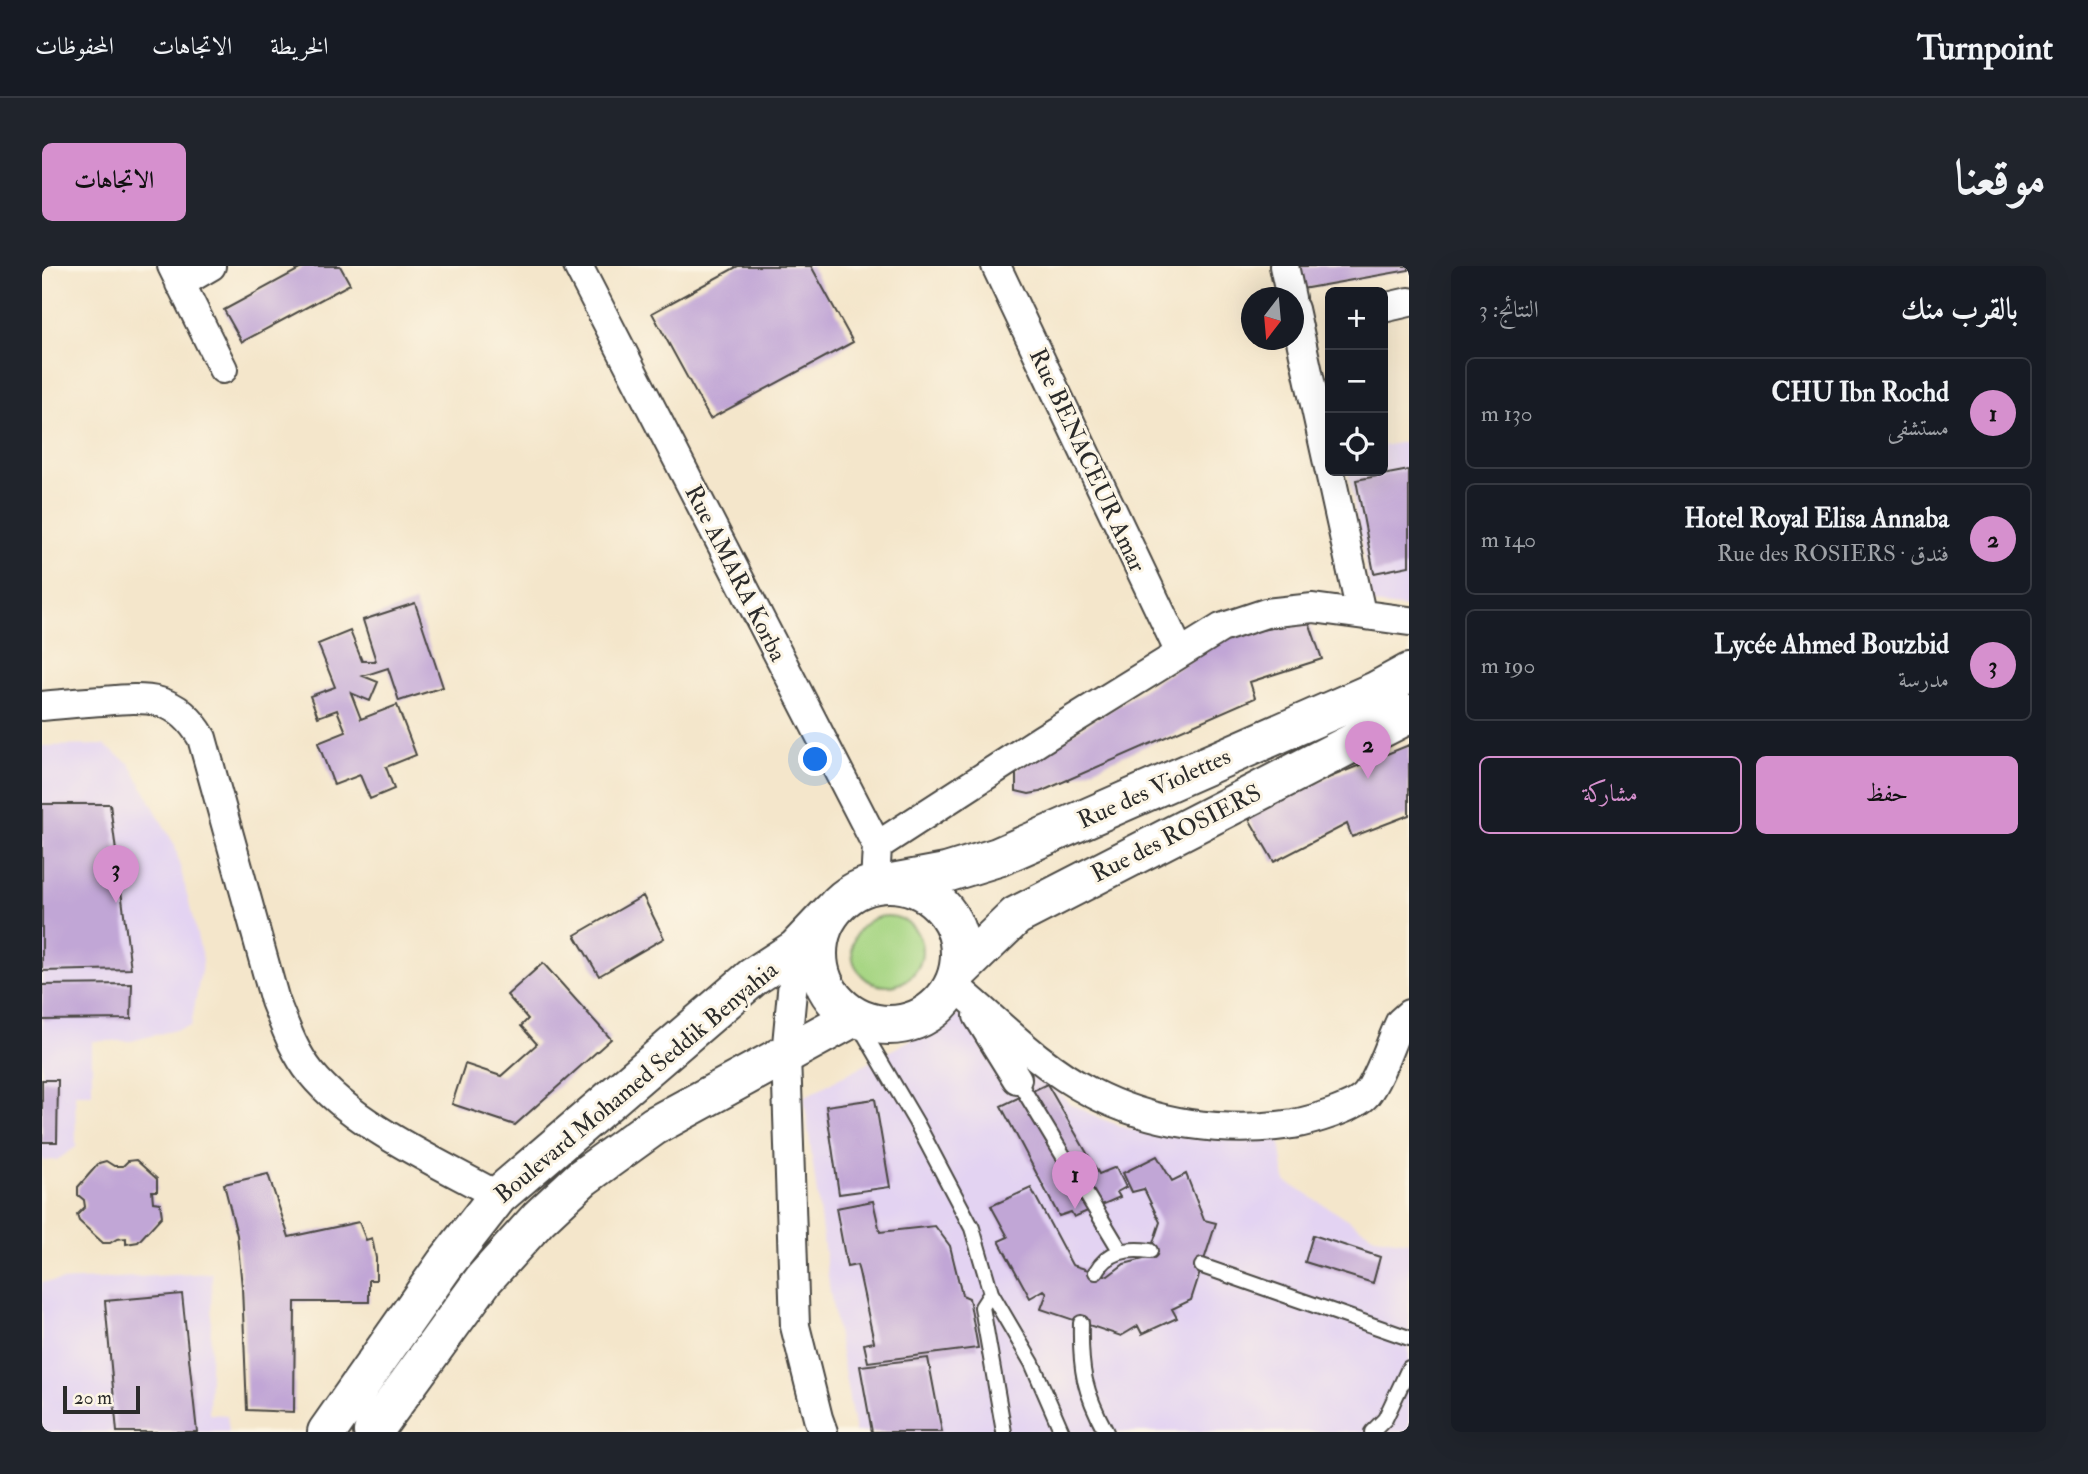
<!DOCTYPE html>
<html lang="ar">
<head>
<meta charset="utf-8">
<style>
	body { margin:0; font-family:"IM FELL Double Pica",Amiri,serif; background:#20242c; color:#f1f3f6; direction:rtl }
	.controls { position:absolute; right:21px; top:21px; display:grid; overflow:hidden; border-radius:10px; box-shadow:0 7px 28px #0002 }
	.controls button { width:63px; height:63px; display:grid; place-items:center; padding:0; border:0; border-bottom:2px solid #363941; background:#171b24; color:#f1f3f6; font:35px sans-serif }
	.compass { position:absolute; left:1199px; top:21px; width:63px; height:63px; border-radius:50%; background:#171b24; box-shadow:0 7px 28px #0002; rotate:196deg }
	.scale { position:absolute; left:21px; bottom:18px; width:77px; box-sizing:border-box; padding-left:7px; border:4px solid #2b2b2b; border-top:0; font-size:19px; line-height:24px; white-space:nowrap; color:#2b2b2b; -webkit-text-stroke:5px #fcf5e5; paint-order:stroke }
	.you { position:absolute; left:774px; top:494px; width:24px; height:24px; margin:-18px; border:5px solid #fff; border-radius:50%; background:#1a73e8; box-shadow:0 0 0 10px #1a73e833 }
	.badge { display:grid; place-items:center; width:46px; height:46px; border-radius:50%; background:#d690ce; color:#111; font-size:23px; font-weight:700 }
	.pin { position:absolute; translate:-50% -58px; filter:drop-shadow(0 2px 4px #0008) }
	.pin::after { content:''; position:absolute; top:37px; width:24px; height:21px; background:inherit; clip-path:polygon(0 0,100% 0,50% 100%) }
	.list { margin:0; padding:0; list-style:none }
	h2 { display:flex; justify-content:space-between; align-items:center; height:91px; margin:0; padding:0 28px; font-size:30px }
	h2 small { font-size:23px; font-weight:400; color:#9ea1a6 }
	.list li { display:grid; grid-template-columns:46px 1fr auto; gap:21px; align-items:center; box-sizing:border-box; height:112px; margin:0 14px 14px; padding:0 14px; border:2px solid #363941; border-radius:10px }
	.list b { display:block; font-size:26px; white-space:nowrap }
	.list p { margin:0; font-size:23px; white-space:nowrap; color:#9ea1a6 }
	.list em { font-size:23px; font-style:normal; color:#9ea1a6 }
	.actions { display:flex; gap:14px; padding:21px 28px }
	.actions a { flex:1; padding:16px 0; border:2px solid #d690ce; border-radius:10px; text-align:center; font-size:24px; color:#d690ce }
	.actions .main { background:#d690ce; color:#111 }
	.icon { flex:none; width:38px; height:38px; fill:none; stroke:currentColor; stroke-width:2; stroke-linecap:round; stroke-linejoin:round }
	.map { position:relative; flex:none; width:1367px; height:1166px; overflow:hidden; direction:ltr; border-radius:10px }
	header { display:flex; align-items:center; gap:42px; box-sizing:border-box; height:98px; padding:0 35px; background:#171b24; border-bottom:2px solid #363941 }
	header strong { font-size:33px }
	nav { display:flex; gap:38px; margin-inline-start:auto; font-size:24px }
	.intro { display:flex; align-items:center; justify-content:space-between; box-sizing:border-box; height:168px; padding:0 42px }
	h1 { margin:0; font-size:49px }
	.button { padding:18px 32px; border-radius:10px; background:#d690ce; color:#111; font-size:24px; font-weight:700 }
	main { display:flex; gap:42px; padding:0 42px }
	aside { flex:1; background:#171b24; border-radius:10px; box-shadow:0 7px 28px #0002 }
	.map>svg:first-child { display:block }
	.built { fill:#e3d3f2 }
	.green { fill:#a7d684; stroke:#698058; stroke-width:2 }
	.building { fill:#c1a6d6 }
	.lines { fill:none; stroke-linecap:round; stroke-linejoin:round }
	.service-casing { stroke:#494743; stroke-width:18 }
	.minor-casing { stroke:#494743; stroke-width:32 }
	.primary-casing { stroke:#494743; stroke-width:42 }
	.service { stroke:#fff; stroke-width:14 }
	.minor { stroke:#fff; stroke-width:28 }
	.primary { stroke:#fff; stroke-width:38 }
	.labels { text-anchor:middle; stroke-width:6; stroke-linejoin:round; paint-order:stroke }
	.street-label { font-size:24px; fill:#2b2b2b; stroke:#fcf5e5 }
</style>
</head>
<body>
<header>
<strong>Turnpoint</strong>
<nav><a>الخريطة</a><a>الاتجاهات</a><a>المحفوظات</a></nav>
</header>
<div class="intro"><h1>موقعنا</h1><a class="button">الاتجاهات</a></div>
<main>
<aside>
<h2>بالقرب منك<small>النتائج: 3</small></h2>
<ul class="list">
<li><span class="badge">1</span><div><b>CHU Ibn Rochd</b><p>مستشفى</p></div><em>130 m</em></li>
<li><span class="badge">2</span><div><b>Hotel Royal Elisa Annaba</b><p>فندق · Rue des ROSIERS</p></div><em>140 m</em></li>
<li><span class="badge">3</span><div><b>Lycée Ahmed Bouzbid</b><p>مدرسة</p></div><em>190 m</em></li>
</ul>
<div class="actions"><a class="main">حفظ</a><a>مشاركة</a></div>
</aside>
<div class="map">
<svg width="1367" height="1166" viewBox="0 0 1367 1166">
	<rect width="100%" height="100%" fill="#fcf5e5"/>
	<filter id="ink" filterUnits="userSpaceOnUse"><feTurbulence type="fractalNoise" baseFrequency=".0143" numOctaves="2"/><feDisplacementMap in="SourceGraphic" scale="14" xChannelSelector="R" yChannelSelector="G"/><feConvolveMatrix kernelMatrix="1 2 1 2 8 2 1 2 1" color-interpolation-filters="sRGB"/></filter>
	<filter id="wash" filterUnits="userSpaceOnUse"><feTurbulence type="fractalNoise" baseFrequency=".00686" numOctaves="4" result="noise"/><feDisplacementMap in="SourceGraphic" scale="28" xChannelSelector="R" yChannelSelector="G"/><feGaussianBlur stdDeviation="1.57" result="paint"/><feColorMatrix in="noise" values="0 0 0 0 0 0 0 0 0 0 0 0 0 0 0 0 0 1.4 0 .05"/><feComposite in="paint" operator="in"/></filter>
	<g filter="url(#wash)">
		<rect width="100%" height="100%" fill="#f4e6cb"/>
		<!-- built -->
		<path class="built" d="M1367,175V342L1331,338L1306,205H1341V180Z
			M62,479L88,498L133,580L161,694L149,760L89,775H50V828L33,827L34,881L15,894L0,895V480Z
			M919,747L963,819L995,802L1027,837L1057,852L1087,863L1162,873H1238L1243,915L1334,971L1367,976V1166H813L788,1026L762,831Z
			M170,1007L167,1148L185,1149L187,1166H0V1016Z"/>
		<!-- green -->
		<path class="green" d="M810 685a35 35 0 1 1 70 0a35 35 0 1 1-70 0Z"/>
		<g id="blocks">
			<!-- building -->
			<path class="building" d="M263,0H298L308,18L200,76L182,44Z
				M696,0H769L811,76L668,153L610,47Z
				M1249,0H1367V4L1254,24Z
				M1367,204V300L1332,307L1314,214Z
				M373,337L401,421L357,435L346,402L321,410L336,416L328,435L309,427L319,453L355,439L374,489L344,501L352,523L328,533L318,509L292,519L276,477L304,466L295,444L276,451L268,430L293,421L276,378L308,365L320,395H334L321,354Z
				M1267,356L1280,393L1208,416L1213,432L998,526L987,528L974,525V503L1189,369Z
				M1367,479V549L1310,571L1305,558L1232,596L1203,546Z
				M0,538H68L89,703L0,705Z
				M601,630L622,672L557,710L533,669Z
				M501,697L569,773L473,859L410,838L423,798L459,810L495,778L479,760L486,753L465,729Z
				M90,718L89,753L0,754V719Z
				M0,814H16L15,876H0Z
				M1005,818L1057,908L1074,901L1084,921L1075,926L1078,931L1032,951L1029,946L1017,950L959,840Z
				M833,833L848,921L797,928L784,840Z
				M1115,890L1130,915L1144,908L1162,954L1174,957L1149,1034L1130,1043L1135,1052L1100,1068L1096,1060L1079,1070L999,1043L1005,1027L1002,1024L988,1032L957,975L966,971L949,940L989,922L1030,999L1066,1010L1082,998L1106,992L1118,956L1102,923L1090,926L1081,907Z
				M94,894L115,913V925H110L111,936L118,937L120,950L96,976L84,978V972L75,973L68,977H61L37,955L35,949L43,941L42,934L36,929V921L57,897L64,895L72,900H81L86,895Z
				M226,908L247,971L317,956L324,974L330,972L334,992V1014H327V1036H253L252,1146L205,1144L200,1021L195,969L182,918Z
				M831,935L838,966L893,960L908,980L920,1029L927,1032L936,1082L826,1096L822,1078L832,1076L817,1006L815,999L805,1001L794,942Z
				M1271,969L1338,991L1331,1017L1263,996Z
				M140,1028L155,1166H75L63,1035Z
				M886,1092L900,1166H830L818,1100Z"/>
		</g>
	</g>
	<g filter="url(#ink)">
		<use href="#blocks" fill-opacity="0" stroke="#494743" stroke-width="2"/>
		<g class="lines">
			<defs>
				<path id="service" d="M813,752L874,856L930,962L949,1027L990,1097L1020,1166
					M975,813L1078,984
					M1160,1000L1367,1072
					M1054,1006C1066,985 1085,982 1108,985
					M949,1027L940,1041L962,1166
					M1039,1057C1038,1104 1042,1125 1064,1166
					M1330,1166L1343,1153L1367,1102"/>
				<path id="minor" d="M130,0L181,103
					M536,0L835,580L833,618
					M954,0L1138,387
					M1242,0L1249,32
					M138,18L169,0
					M1341,42L1367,36
					M1252,43L1319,347
					M0,440C20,438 40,436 61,435C105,431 135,429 160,472L233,735C243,760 252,786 269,807C312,860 397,897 456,930
					M835,580L1000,473L1179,362L1224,347L1271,342L1367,355
					M754,683L744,789L753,1060L776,1152L781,1166
					M921,727C961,761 1001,802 1048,826C1109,858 1183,868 1251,858C1268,855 1313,842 1324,829C1337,813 1349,775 1358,756L1367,748
					M936,750L975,813"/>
				<path id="primary" d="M850,617L904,607L956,591L1334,425L1367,407
					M776 688a71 71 0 1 1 142 0a71 71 0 1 1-142 0Z
					M916,706L974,650L1367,448
					M285,1166L403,998L456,930L711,711L754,683L789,646
					M331,1166L442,1013L497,952L540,912L612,860L812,751"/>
			</defs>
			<!-- service casing -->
			<use href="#service" class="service-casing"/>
			<!-- minor casing -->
			<use href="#minor" class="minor-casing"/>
			<!-- primary casing -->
			<use href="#primary" class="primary-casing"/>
			<!-- service -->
			<use href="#service" class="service"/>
			<!-- minor -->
			<use href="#minor" class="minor"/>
			<!-- primary -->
			<use href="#primary" class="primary"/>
		</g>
	</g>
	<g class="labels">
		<!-- street labels -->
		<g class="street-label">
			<text transform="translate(1046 194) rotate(65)" y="8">Rue BENACEUR Amar</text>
			<text transform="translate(694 307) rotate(63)" y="8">Rue AMARA Korba</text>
			<text transform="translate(1112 522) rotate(-24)" y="8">Rue des Violettes</text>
			<text transform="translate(1134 567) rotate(-27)" y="8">Rue des ROSIERS</text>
			<text transform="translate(594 816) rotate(-40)" y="8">Boulevard Mohamed Seddik Benyahia</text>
		</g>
	</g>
</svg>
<div class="controls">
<button>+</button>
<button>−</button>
<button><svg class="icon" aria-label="locate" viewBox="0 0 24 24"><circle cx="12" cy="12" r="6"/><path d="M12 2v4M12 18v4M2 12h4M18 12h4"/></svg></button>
</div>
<svg class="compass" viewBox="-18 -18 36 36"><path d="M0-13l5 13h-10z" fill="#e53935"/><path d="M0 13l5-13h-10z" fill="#9ea1a6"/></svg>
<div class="scale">20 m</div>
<div class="you"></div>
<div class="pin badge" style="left:1033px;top:943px">1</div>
<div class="pin badge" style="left:1326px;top:513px">2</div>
<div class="pin badge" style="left:74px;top:637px">3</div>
</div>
</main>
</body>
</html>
